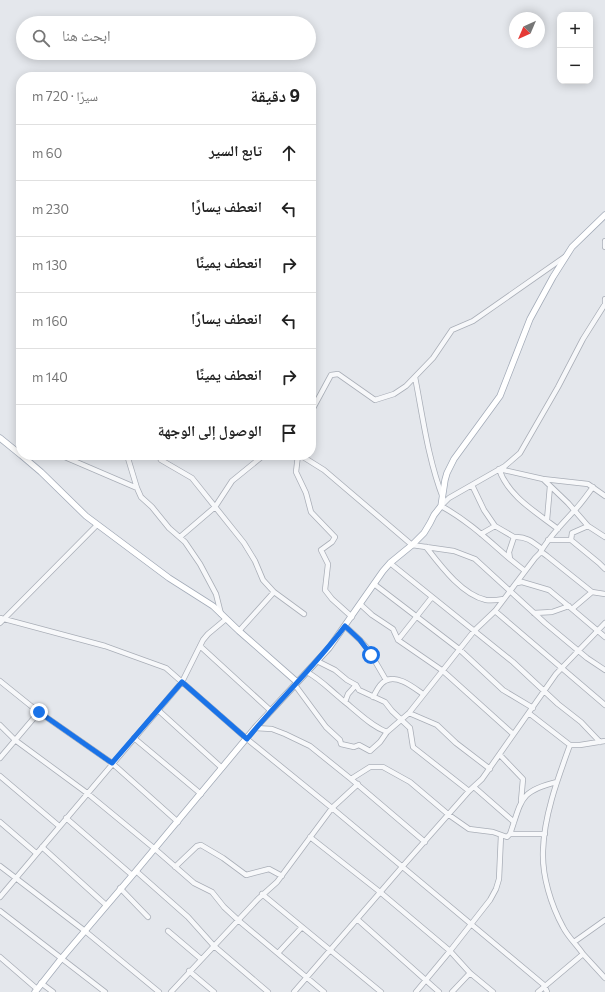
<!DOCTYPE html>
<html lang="ar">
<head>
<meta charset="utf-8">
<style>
	body { margin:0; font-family:Commissioner,"Noto Naskh Arabic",sans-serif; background:#f2f2f2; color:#222; direction:rtl }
	.controls { position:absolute; right:12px; top:12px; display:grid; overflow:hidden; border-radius:8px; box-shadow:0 2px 10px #0003 }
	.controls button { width:36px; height:36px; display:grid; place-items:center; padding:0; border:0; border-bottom:1px solid #e0e0e0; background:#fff; color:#222; font:20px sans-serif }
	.compass { position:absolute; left:509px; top:12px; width:36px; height:36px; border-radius:50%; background:#fff; box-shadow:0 2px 10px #0003; rotate:224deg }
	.stop { position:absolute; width:12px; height:12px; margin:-9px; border:3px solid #1a73e8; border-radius:50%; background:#fff }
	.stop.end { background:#1a73e8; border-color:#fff; box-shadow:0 1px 4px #0008 }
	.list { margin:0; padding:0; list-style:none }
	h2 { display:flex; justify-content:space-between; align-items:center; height:52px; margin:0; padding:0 16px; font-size:17px }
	h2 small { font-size:13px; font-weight:400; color:#767676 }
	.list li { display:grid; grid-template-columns:26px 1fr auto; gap:12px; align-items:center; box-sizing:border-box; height:56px; padding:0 16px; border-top:1px solid #e0e0e0 }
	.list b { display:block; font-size:15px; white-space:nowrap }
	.list em { font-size:13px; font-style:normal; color:#767676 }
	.icon { flex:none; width:22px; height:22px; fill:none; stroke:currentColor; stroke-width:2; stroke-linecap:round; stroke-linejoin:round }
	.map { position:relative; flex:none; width:605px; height:992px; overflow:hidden; direction:ltr }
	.search { position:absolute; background:#fff; box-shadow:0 2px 10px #0003; left:16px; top:16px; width:300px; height:44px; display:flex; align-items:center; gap:10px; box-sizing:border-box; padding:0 14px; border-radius:22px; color:#767676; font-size:15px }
	.panel { position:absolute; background:#fff; box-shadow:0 2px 10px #0003; left:16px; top:72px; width:300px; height:388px; border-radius:16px; direction:rtl }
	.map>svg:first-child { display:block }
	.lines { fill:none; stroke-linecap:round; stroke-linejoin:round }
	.minor-casing { stroke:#a9aeb7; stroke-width:6 }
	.major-casing { stroke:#a3abb8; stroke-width:7 }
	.minor { stroke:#f7f8fa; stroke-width:4.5 }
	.major { stroke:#fff; stroke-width:5.5 }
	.route { stroke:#1a73e8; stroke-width:5 }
</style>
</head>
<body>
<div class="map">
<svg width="605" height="992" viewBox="0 0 605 992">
	<rect width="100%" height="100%" fill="#e4e7ec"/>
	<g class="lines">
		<defs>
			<path id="minor" d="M605,241V247
				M415,377C423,418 428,459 443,498
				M311,412L331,375L338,374L375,400L394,394L406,386L433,358L452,330L473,321L566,256
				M60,455L137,488L141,497L152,507L169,528L185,542L200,564L216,594L221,614
				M127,455L137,488
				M158,455L161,460L192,478L244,543L255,561L263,580L274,592
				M298,455L296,472L306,493L311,512L335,537L332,542L321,550L328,564L325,590L332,599L352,617
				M300,455L324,470L412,545L454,551L475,559L545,623L587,658L605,670
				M499,469L543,479L568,503L588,526
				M499,469C508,496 536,512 558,529
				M543,479L588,484L605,496
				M472,485L484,510L495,526L514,537L509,552L510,559L525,571
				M547,520L550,486
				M481,534L495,526
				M180,537L215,507L232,481L264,455
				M514,537C526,536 533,542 542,549
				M548,540H571L599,563L605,569
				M571,540L572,533L588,526L605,537
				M426,547C440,565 462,595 486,600C492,601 498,600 504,599
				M540,553C548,538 562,524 573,512C581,504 587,495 593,487
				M510,559C488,540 467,520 441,506L449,498L505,466L520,453L558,387L583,339L605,304V299
				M390,563L513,662L558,704L581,722L600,742
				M517,583L522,582L549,590L572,609L592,592L605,594
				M374,584L459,649L503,690L533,708
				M360,604L372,615L393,629L398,640L443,671L513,734
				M572,609L605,637
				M495,611L605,705
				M534,613L552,612L569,606
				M0,618L105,646L166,668L247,739L332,808L544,985L547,992
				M0,623L97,525
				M345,626L360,640L368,649L386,680
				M239,631L274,592L304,614
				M398,640L432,597
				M200,646L271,711
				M317,661L335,670L347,680L356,685L359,690L385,702L392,711L410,728L413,747L469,791
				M307,672C321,680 327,687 339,697C343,701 347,703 351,707C362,716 373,727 387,732
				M0,681L36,710L112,763L178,822
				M295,685L326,727L340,740L341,744L354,747L359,745L370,751L380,742L387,732L409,713L474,631L495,611L535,558L540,553H543L547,556L592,592
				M373,697C376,692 379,684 385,681C397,674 413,687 423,694
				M345,702L348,694L356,685
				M158,710L222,768
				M409,713L437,725L456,743L490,769
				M530,714L570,745H580L605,741
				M0,725L15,740L87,793L155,849L194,883L212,892L224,907L238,920L324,992
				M255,728L272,729L285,734L310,746L351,779L425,842
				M134,738L201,794
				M570,745C558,778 544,815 543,851C542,876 551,905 563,927C568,937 577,945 583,954
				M500,755L523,779L521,801
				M0,758L39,712
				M0,776L59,826
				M351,779L370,767H383L410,782L449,815L469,829L493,832L507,837L510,834H545
				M474,787L514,822
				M66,818L132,875
				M0,822L36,853
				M510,834C522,800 519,791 557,782
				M310,837L380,892L450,951L470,973L493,992
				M42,847L106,905
				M0,866L85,931L159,992
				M175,867L197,846L201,845L223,858L246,875L269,869L282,876
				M136,871L188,917L214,946L268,992
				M120,888L148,917
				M262,894L381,992
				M0,897L182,682L203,640L208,634L226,619
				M0,911L105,992
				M357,919L439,992
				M168,931L201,959
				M574,942L605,920
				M278,953L302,927
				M0,957L37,989
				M189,971L214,992
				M41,983L53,992
				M171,992L258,899L277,882L332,808L358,784
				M294,992L402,867L469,791L482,779L556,674L605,623
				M416,992L450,951L490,900L496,889L499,879L501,835
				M452,992L470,973
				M538,992L583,954L605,978"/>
			<path id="major" d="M0,438L21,455
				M21,455L41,472L86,516L169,578L213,606L239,631L297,682
				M35,992L61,959L136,871L255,728L329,648L383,571L390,563L412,545L424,533L430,523L434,515L441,506L445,480L447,473L454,459L500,396L530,319L553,277L572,247L605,215"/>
		</defs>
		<!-- minor casing -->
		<use href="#minor" class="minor-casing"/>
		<!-- major casing -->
		<use href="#major" class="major-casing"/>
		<!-- minor -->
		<use href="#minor" class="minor"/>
		<!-- major -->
		<use href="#major" class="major"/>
	</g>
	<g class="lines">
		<!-- route -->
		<path class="route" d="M39,712L112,763L182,682L247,739C279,700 315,666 345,626L360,640L371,655"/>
	</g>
</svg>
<div class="controls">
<button>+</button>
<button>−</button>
</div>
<svg class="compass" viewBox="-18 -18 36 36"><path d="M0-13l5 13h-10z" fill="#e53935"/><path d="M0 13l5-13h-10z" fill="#767676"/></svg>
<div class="stop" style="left:371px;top:655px"></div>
<div class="stop end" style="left:39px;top:712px"></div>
<div class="search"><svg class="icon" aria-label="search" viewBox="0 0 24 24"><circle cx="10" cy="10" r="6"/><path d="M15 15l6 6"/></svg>ابحث هنا</div>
<section class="panel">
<h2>9 دقيقة<small>سيرًا · 720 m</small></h2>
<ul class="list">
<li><svg class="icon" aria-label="ahead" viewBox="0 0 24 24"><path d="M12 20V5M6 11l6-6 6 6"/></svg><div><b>تابع السير</b></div><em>60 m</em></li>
<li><svg class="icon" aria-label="left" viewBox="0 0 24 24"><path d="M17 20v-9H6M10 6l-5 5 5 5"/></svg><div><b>انعطف يسارًا</b></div><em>230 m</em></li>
<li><svg class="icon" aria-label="right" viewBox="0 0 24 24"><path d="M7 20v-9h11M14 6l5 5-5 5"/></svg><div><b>انعطف يمينًا</b></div><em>130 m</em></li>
<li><svg class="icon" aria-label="left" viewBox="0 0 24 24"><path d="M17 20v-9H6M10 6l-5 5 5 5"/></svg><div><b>انعطف يسارًا</b></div><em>160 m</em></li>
<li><svg class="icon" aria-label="right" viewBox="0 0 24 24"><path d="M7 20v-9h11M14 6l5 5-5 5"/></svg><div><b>انعطف يمينًا</b></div><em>140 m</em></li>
<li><svg class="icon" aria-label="arrive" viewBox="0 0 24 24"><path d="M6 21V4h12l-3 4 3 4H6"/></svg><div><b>الوصول إلى الوجهة</b></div></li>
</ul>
</section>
</div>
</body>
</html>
